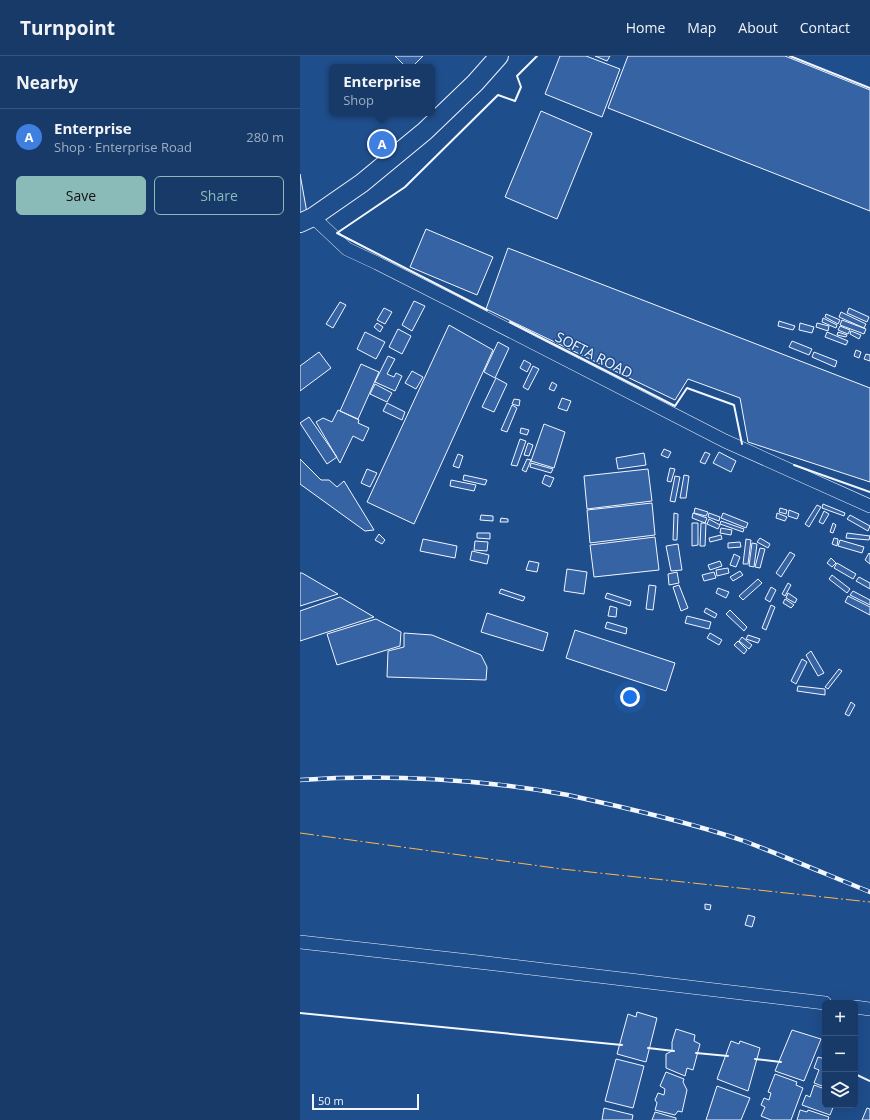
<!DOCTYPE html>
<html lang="en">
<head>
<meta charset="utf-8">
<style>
	body { margin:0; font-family:"Open Sans",sans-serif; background:#244571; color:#f1f3f6 }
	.controls { position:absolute; right:12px; bottom:12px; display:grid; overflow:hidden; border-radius:6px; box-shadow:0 4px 16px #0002 }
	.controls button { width:36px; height:36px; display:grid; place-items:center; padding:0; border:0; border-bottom:1px solid #36547d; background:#173a69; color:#f1f3f6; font:20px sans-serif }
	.scale { position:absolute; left:12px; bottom:10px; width:107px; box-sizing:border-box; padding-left:4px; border:2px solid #f2f6ff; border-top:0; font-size:11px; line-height:14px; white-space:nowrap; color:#f2f6ff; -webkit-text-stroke:3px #1f4e8c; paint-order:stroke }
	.you { position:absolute; left:330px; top:641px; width:14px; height:14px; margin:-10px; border:3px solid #fff; border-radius:50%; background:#1a73e8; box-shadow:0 0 0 6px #1a73e833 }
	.badge { display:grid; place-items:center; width:26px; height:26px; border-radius:50%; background:#8bbbb9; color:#fff; font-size:13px; font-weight:700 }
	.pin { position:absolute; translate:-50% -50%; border:2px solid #fff; box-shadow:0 1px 4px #0006 }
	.popup { position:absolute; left:29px; top:8px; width:106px; height:52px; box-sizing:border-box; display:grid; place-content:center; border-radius:6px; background:#173a69; filter:drop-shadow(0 1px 3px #0005); font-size:13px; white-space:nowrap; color:#9eadc0 }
	.popup b { font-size:15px; color:#f1f3f6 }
	.popup::after { content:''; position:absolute; left:50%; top:100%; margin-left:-8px; border:8px solid transparent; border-top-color:#173a69 }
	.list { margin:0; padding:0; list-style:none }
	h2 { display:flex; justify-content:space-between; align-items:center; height:52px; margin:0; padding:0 16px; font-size:17px }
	h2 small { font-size:13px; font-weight:400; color:#9eadc0 }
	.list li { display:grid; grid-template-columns:26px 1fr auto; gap:12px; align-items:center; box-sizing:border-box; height:56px; padding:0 16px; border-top:1px solid #36547d }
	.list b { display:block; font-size:15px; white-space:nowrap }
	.list p { margin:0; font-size:13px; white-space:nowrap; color:#9eadc0 }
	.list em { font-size:13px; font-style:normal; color:#9eadc0 }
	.actions { display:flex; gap:8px; padding:12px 16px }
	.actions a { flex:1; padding:9px 0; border:1px solid #8bbbb9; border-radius:6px; text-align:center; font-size:14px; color:#8bbbb9 }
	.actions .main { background:#8bbbb9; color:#111 }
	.icon { flex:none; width:22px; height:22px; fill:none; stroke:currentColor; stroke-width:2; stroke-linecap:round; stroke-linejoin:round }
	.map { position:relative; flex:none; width:570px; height:1064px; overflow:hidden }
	header { display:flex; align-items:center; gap:24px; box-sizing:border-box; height:56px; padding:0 20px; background:#173a69; border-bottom:1px solid #36547d }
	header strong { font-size:19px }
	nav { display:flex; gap:22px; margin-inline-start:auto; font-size:14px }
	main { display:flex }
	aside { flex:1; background:#173a69 }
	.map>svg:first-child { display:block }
	.building { fill:#3563a3; stroke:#f2f6ff }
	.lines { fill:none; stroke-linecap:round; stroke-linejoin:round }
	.street-casing { stroke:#f2f6ff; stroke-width:14 }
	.secondary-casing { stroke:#f2f6ff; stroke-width:20 }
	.street { stroke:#1f4e8c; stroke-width:13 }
	.secondary { stroke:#1f4e8c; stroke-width:18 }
	.rail-casing { stroke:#f2f6ff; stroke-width:4.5 }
	.rail { stroke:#1f4e8c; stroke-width:3; stroke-dasharray:9; stroke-linecap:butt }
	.wall { stroke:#f2f6ff; stroke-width:2 }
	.power { stroke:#ffb74d; stroke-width:1; stroke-dasharray:14 3 2 3; stroke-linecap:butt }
	.labels { text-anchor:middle; stroke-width:3; stroke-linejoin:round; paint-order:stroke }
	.street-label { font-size:14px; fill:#f2f6ff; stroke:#1f4e8c }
</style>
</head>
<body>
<header>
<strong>Turnpoint</strong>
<nav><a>Home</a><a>Map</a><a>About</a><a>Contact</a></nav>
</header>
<main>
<aside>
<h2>Nearby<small></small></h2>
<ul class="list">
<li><span class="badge" style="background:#3f7fe0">A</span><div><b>Enterprise</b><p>Shop · Enterprise Road</p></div><em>280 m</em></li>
</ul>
<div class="actions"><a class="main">Save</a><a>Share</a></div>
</aside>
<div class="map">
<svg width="570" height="1064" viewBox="0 0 570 1064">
	<rect width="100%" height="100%" fill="#1f4e8c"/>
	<!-- building -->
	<path class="building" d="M95,0H123L112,11H106Z
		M260,0H286L320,13L302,61L245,38Z
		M295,0H310L307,5Z
		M328,0H485L570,34V155L308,52Z
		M241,55L292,77L257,163L205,141Z
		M0,118L7,157L0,159Z
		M126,173L193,201L177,239L110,211Z
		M208,192L570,332V426L448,386L440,342L388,323L375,344L186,253Z
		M114,245L125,250L112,275L102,269Z
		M40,246L46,249L33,272L26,268Z
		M84,252L92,256L85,268L77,264Z
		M549,252L569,261L567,266L547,257Z
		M541,256L566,268L564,272L539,261Z
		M526,258L540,264L538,268L525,261Z
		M523,262L537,269L536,272L522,266Z
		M542,264L566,273L564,278L540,269Z
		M479,265L495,270L493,274L478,270Z
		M77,267L83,271L80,276L74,271Z
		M500,267L514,271L512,277L499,274Z
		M517,267L529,270L528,275L516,271Z
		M149,269L193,294L114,468L67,446Z
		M540,270L550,274L548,278L538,274Z
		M98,273L111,280L102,298L89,291Z
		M551,275L561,279L559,283L550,278Z
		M65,276L85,286L76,303L57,293Z
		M527,276L548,285L546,289L525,281Z
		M538,276L547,279L546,281L537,279Z
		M492,285L512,293L509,299L489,291Z
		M198,286L209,292L195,322L184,316Z
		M556,294L561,296L559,302L554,300Z
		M19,296L31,312L0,335V310Z
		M514,296L537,305L535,311L512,301Z
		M566,298L570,299V305L564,303Z
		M88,300L95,303L87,318L94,321L96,317L102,320L95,335L75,326Z
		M224,304L231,308L227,316L220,312Z
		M61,308L79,316L58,363L40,355Z
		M233,310L239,313L228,334L223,331Z
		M112,315L123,321L116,333L105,327Z
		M196,322L207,328L194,356L182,351Z
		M252,326L257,329L254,335L249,333Z
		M75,328L92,337L87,346L70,338Z
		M262,342L271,345L267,355L258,352Z
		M214,343L220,344L219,350L212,348Z
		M87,347L105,356L102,364L83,355Z
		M212,349L217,352L207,376L201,374Z
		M38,354L59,364L58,367L69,372L63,385L53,380L40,407L16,366L23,362L32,366Z
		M9,361L37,401L27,408L0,367Z
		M244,368L265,376L254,412L231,405Z
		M221,372L229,374L227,379L220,377Z
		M220,383L226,385L217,410L211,409Z
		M228,387L233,389L229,400L224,399Z
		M364,393L371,396L368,402L361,399Z
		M405,396L410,398L405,408L400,406Z
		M419,396L436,405L431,416L413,407Z
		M344,397L346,409L318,413L316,402Z
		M158,398L163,400L159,412L153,410Z
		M0,403L21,424H29L37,431L44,425L74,474L65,475L0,428Z
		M227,403L231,404L226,416L222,414Z
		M231,407L253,413L251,417L230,411Z
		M370,412L375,413L371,426L367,425Z
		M67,413L77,417L70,431L61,427Z
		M348,413L352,445L287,453L284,420Z
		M164,419L187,424L185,429L163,424Z
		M245,419L254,422L250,431L242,427Z
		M384,419L389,420L386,442H380Z
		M375,420L380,421L375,446L370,445Z
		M151,424L176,429L174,435L150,430Z
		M352,447L355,479L290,487L287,454Z
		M523,448L545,457L544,460L522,452Z
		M517,449L521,451L509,471L505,468Z
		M395,452L408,456L406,460L394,457Z
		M480,452L487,454L486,458L479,456Z
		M489,454L499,458L497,463L488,460Z
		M524,455L529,458L523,468L519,466Z
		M374,457L378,458L377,484H373Z
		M393,457L407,462L405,467L392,462Z
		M409,457L420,461L419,465L408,461Z
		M423,457L448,467L446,472L421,462Z
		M477,457L487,461L485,465L476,462Z
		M181,459L193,460V465L180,464Z
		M550,459L570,470L568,475L547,463Z
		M201,462L208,463V466H200Z
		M409,463L420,469L418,473L407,468Z
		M421,465L444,473L443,476L420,468Z
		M392,467H398V489L392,490Z
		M401,467H406L405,490H400Z
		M533,467L536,469L533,477L530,476Z
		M421,472L432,474L431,479L420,477Z
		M177,477H190V483L177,482Z
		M547,477L570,480L569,484L546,482Z
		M79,478L85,484L82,488L75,484Z
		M421,479L422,483L410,486L409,482Z
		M355,481L359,514L294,521L290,489Z
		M460,482L470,488L468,492L457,486Z
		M534,482L538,483L537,490L532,488Z
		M123,483L157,490L155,502L120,495Z
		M446,483L451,484L448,508H443Z
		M540,484L564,491L562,497L538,490Z
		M175,485L188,486L187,495L174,494Z
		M440,486L441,491L428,492V487Z
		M452,487L457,488L454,511L449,510Z
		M378,488L382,514L371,515L366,490Z
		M460,492L465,493L460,512L455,511Z
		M172,495L189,499L187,508L170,504Z
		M490,496L495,499L481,521L476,517Z
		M569,497L570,498V508L565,504Z
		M434,498L440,501L436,511L430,509Z
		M531,502L536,507L532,511L527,507Z
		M229,505L239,507L237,516L226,514Z
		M420,505L422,510L410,514L408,509Z
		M537,507L556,518L553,523L534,512Z
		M428,512L429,517L417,520L416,514Z
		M267,513L287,516L284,538L264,535Z
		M440,515L443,519L433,525L430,521Z
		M377,516L379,527L369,529L368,518Z
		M414,516L416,522L404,525L402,519Z
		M0,517H2L38,538L0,550Z
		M532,519L550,533L547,537L529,523Z
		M559,521L570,527V533L556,525Z
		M458,523L462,527L443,544L439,540Z
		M488,527L491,529L485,540L482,538Z
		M349,529L356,530L353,554L346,553Z
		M379,529L388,552L381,555L373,531Z
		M471,531L476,534L470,546L465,543Z
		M418,532L429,536L426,542L416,537Z
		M201,533L225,541L223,545L199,537Z
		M553,535L570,544V549L550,539Z
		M307,537L331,545L330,550L305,542Z
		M488,537L497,543L495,547L486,542Z
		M548,540L570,551V559L545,546Z
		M40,541L74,561L0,585V555Z
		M485,543L494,549L491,552L483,547Z
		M471,549L475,551L466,574L462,572Z
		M310,550L317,552L316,561L308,560Z
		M406,552L417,558L415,562L404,556Z
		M430,554L447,571L444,575L426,558Z
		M187,557L248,577L243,595L181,576Z
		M387,560L411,566L409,573L385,567Z
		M76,563L101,576L100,590L37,609L27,578Z
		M307,566L327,572L326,578L305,572Z
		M275,574L375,607L366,635L266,602Z
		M104,577L132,579L181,599L187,611L186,624L87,621L88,595L104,591Z
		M410,577L422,584L419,589L407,582Z
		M448,579L460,583L458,587L446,583Z
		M442,581L452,589L449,593L439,585Z
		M438,585L447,594L444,598L434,589Z
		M511,595L524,617L518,620L506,599Z
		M502,603L507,606L496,628L491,625Z
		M539,613L542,615L528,633L525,631Z
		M498,630L525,633V639L497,635Z
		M551,646L555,649L549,660L545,658Z
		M405,848L411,849L410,854L405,853Z
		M448,859L455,861L452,871L445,869Z
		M337,956L357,962L346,1006L317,998L328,958L336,961Z
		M376,973L395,979L394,985L400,988L393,1014L387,1012L385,1020L366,1012V998L372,995V986Z
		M492,974L521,983L504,1025L475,1015Z
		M431,985L439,988L440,985L460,992L448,1035L417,1023Z
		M518,1001L525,1003V1031L514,1027L519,1014L514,1012Z
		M316,1003L344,1010L333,1052L305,1045Z
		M366,1016L384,1023L383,1026L387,1034L382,1056L378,1055L375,1059L355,1054L357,1047L355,1044L358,1037L364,1039L365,1033L360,1030Z
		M475,1018L497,1026L496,1029L503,1032L491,1064H471L461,1060L465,1051L461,1049L464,1042L469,1044L471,1037L468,1036Z
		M514,1029L525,1033V1049H534L530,1059L502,1049L506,1039L510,1041Z
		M417,1030L450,1042L441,1064H406Z
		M304,1052L333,1059L332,1064H302Z
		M567,1052L570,1053V1064H562Z
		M500,1054L507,1056L508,1054L529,1061L528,1064H497Z
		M355,1056L376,1062V1064H352Z"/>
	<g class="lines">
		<defs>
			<path id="street" d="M13,161L47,193L77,207L150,244L425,385L570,450
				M0,886L178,906L525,947
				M555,951L570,953"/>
			<path id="secondary" d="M0,167L13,161L62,127L125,75L175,27L199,0"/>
		</defs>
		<!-- street casing -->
		<use href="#street" class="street-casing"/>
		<!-- secondary casing -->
		<use href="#secondary" class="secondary-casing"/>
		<!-- street -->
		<use href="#street" class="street"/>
		<!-- secondary -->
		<use href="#secondary" class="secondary"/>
		<defs>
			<path id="rail" d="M0,724C87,718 182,723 268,739C286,743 304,747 321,751C363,761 404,771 444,785C486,801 528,819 570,836"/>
		</defs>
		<!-- rail casing -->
		<use href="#rail" class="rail-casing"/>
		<!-- rail -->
		<use href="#rail" class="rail"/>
		<!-- wall -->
		<path class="wall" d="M490,0L570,32
			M187,254L37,177L105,131L198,39L215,45L221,31L217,20L237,0
			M210,266L375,350L387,332L434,349L442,388
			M494,409L570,436
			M0,957L322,989
			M348,992L374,995
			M396,997L428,1000
			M455,1003L481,1006
			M555,1018L570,1025"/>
		<!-- power -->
		<path class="power" d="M0,777L262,813L570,846"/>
	</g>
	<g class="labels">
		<!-- street labels -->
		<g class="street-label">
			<text transform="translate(294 299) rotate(27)" y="5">SOFTA ROAD</text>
		</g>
	</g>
</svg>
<div class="controls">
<button>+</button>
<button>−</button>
<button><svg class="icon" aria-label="layers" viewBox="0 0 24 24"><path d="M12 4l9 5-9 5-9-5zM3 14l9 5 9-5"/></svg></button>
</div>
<div class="scale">50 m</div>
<div class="you"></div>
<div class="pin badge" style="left:82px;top:88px;background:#3f7fe0">A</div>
<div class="popup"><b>Enterprise</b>Shop</div>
</div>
</main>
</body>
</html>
